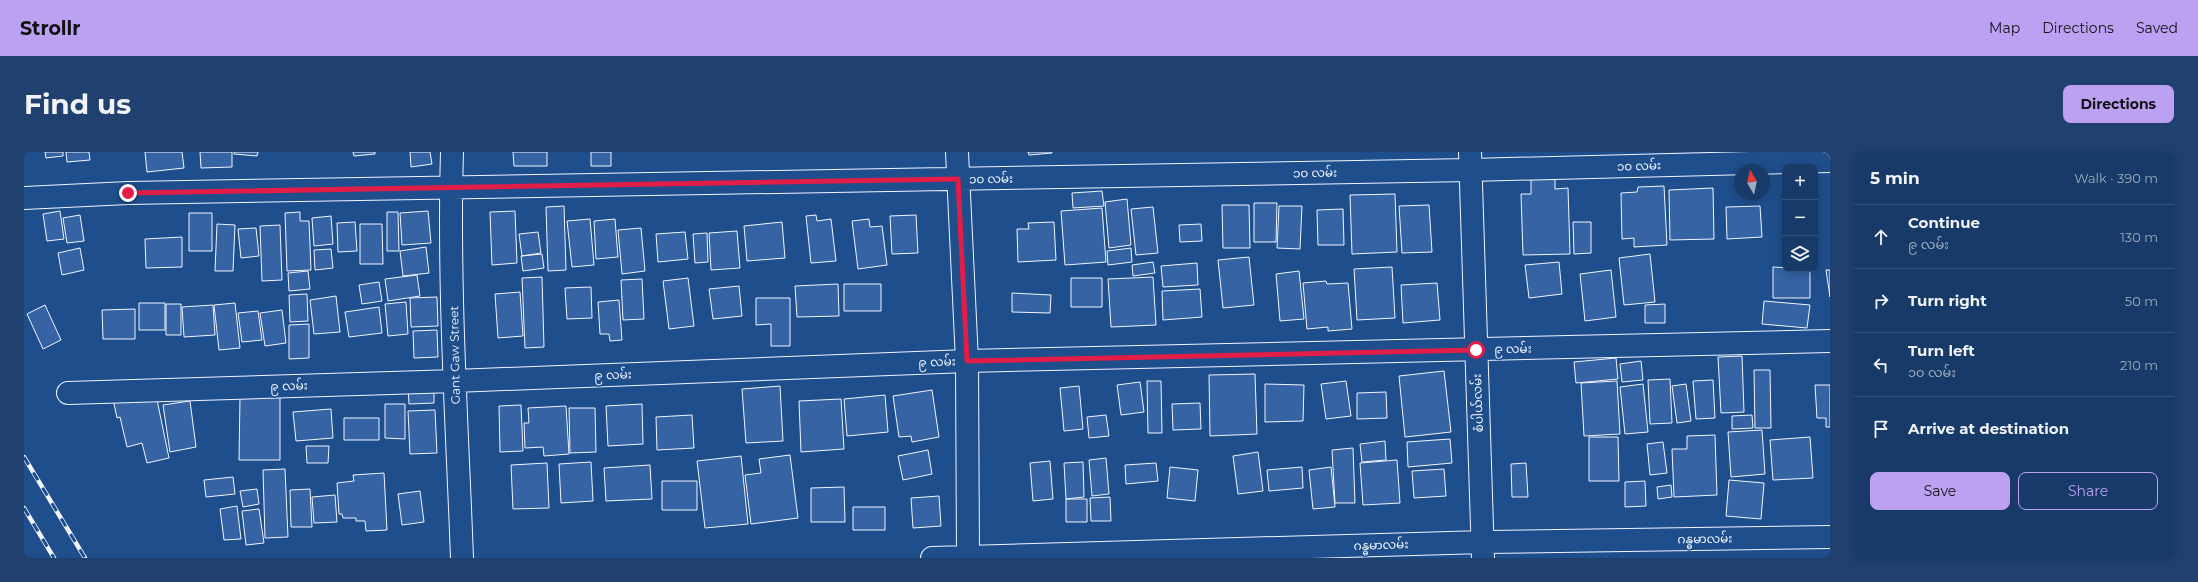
<!DOCTYPE html>
<html lang="en">
<head>
<meta charset="utf-8">
<style>
	body { margin:0; font-family:Montserrat,"Noto Sans Myanmar",sans-serif; background:#20416f; color:#f1f3f6 }
	.controls { position:absolute; right:12px; top:12px; display:grid; overflow:hidden; border-radius:8px; box-shadow:0 2px 10px #0003 }
	.controls button { width:36px; height:36px; display:grid; place-items:center; padding:0; border:0; border-bottom:1px solid #36547d; background:#173a69; color:#f1f3f6; font:20px sans-serif }
	.compass { position:absolute; left:1710px; top:12px; width:36px; height:36px; border-radius:50%; background:#173a69; box-shadow:0 2px 10px #0003; rotate:351deg }
	.stop { position:absolute; width:12px; height:12px; margin:-9px; border:3px solid #e11d48; border-radius:50%; background:#fff }
	.stop.end { background:#e11d48; border-color:#fff; box-shadow:0 1px 4px #0008 }
	.list { margin:0; padding:0; list-style:none }
	h2 { display:flex; justify-content:space-between; align-items:center; height:52px; margin:0; padding:0 16px; font-size:17px }
	h2 small { font-size:13px; font-weight:400; color:#9eadc0 }
	.list li { display:grid; grid-template-columns:26px 1fr auto; gap:12px; align-items:center; box-sizing:border-box; height:64px; padding:0 16px; border-top:1px solid #36547d }
	.list b { display:block; font-size:15px; white-space:nowrap }
	.list p { margin:0; font-size:13px; white-space:nowrap; color:#9eadc0 }
	.list em { font-size:13px; font-style:normal; color:#9eadc0 }
	.actions { display:flex; gap:8px; padding:12px 16px }
	.actions a { flex:1; padding:9px 0; border:1px solid #bca0f2; border-radius:8px; text-align:center; font-size:14px; color:#bca0f2 }
	.actions .main { background:#bca0f2; color:#111 }
	.icon { flex:none; width:22px; height:22px; fill:none; stroke:currentColor; stroke-width:2; stroke-linecap:round; stroke-linejoin:round }
	.map { position:relative; flex:none; width:1806px; height:406px; overflow:hidden; border-radius:8px }
	header { display:flex; align-items:center; gap:24px; box-sizing:border-box; height:56px; padding:0 20px; background:#bca0f2; color:#111 }
	header strong { font-size:19px }
	nav { display:flex; gap:22px; margin-inline-start:auto; font-size:14px }
	.intro { display:flex; align-items:center; justify-content:space-between; box-sizing:border-box; height:96px; padding:0 24px }
	h1 { margin:0; font-size:28px }
	.button { padding:10px 18px; border-radius:8px; background:#bca0f2; color:#111; font-size:14px; font-weight:700 }
	main { display:flex; gap:24px; padding:0 24px }
	aside { flex:1; background:#173a69; border-radius:8px; box-shadow:0 2px 10px #0003 }
	.map>svg:first-child { display:block }
	.building { fill:#3563a3; stroke:#f2f6ff }
	.lines { fill:none; stroke-linecap:round; stroke-linejoin:round }
	.minor-casing { stroke:#f2f6ff; stroke-width:24 }
	.minor { stroke:#1f4e8c; stroke-width:22 }
	.rail-casing { stroke:#f2f6ff; stroke-width:4.5 }
	.rail { stroke:#1f4e8c; stroke-width:3; stroke-dasharray:9; stroke-linecap:butt }
	.route { stroke:#e11d48; stroke-width:5 }
	.labels { text-anchor:middle; stroke-width:3; stroke-linejoin:round; paint-order:stroke }
	.street-label { font-size:12px; fill:#f2f6ff; stroke:#1f4e8c }
</style>
</head>
<body>
<header>
<strong>Strollr</strong>
<nav><a>Map</a><a>Directions</a><a>Saved</a></nav>
</header>
<div class="intro"><h1>Find us</h1><a class="button">Directions</a></div>
<main>
<div class="map">
<svg width="1806" height="406" viewBox="0 0 1806 406">
	<rect width="100%" height="100%" fill="#1f4e8c"/>
	<!-- building -->
	<path class="building" d="M21,0H39V4L22,6Z
		M42,0H65L66,8L43,10Z
		M121,0H158L160,16L123,20Z
		M176,0H208V15L177,16Z
		M210,0H234L233,4L210,2Z
		M329,0H351V2L330,4Z
		M386,0H406L408,12L387,15Z
		M489,0H523V14H490Z
		M567,0H587V14H567Z
		M1004,0H1028V1L1005,3Z
		M1531,25V37L1544,36L1546,102L1499,103L1497,42H1507V26Z
		M1640,34L1643,93L1610,95V86L1598,87L1597,41L1613,40L1614,35Z
		M1689,36L1690,87L1646,88L1645,38Z
		M1078,39L1080,54L1049,56L1048,41Z
		M1759,41H1761V85Z
		M1371,42L1373,100L1328,102L1326,43Z
		M1103,47L1107,93L1085,96L1081,50Z
		M1230,51H1253L1252,90H1230Z
		M1198,53H1225L1226,96H1199Z
		M1405,53L1408,100L1378,101L1375,54Z
		M540,54L542,118L524,119L522,55Z
		M1255,54H1278L1276,97L1253,96Z
		M1736,54L1738,85L1703,87L1702,55Z
		M1129,55L1134,101L1112,103L1107,57Z
		M1078,56L1082,110L1041,113L1037,59Z
		M1319,57L1320,93H1294L1293,58Z
		M36,59L40,87L23,89L19,62Z
		M404,59L407,91L378,93L376,61Z
		M491,59L493,111L468,113L466,60Z
		M276,60V69H285L287,118L263,119L261,61Z
		M363,60H374L375,99H363Z
		M165,61H188V99H165Z
		M56,63L60,89L43,91L39,66Z
		M792,63L793,69L807,67L812,109L787,111L782,64Z
		M892,63L894,101L868,102L866,64Z
		M307,64L309,92L290,94L288,66Z
		M566,67L570,113L548,115L543,69Z
		M591,67L594,105L572,107L570,69Z
		M845,67L846,75L858,74L863,113L834,117L828,69Z
		M331,70L333,99L314,100L313,71Z
		M758,70L761,106L723,109L720,74Z
		M1030,70L1032,108L994,110L993,77H1005L1004,71Z
		M1549,70H1567V101L1550,102Z
		M193,72L211,73L209,119H191Z
		M336,72H358L359,112H336Z
		M1177,72L1178,89L1156,90L1155,73Z
		M256,73L258,128L238,129L236,74Z
		M232,76L235,104L217,106L214,77Z
		M617,76L621,119L598,122L594,78Z
		M713,79L716,116L687,118L685,81Z
		M514,80L517,101L498,104L495,82Z
		M661,80L664,107L634,110L632,82Z
		M683,81L684,110L671,111L669,82Z
		M158,85V115L122,116L121,87Z
		M402,95L405,121L379,124L376,99Z
		M56,96L60,118L38,123L34,101Z
		M1107,96L1108,110L1084,113L1083,99Z
		M307,97L309,116L291,118L290,98Z
		M518,102L520,116L499,119L497,104Z
		M1626,102L1631,150L1600,153L1595,106Z
		M1225,105L1230,153L1199,156L1194,108Z
		M1129,110L1131,121L1109,124L1108,113Z
		M1535,110L1538,142L1505,146L1501,113Z
		M1173,111L1174,133L1139,135L1137,114Z
		M1368,115L1371,166L1333,168L1330,117Z
		M1749,115L1786,117V146H1749Z
		M1587,118L1592,165L1561,169L1556,122Z
		M1802,118H1806V145Z
		M284,119L286,137L265,139L264,121Z
		M1275,119L1280,167L1256,169L1252,122Z
		M393,123L396,144L364,149L361,127Z
		M518,125L520,195L501,196L498,126Z
		M1129,125L1132,173L1087,175L1084,127Z
		M664,126L670,174L645,177L639,129Z
		M1047,126H1078V155H1047Z
		M618,127L620,167L599,168L597,128Z
		M1302,129L1303,132L1324,131L1328,177L1304,179V175L1283,177L1279,131Z
		M355,130L358,149L338,152L335,133Z
		M1413,131L1416,168L1379,171L1377,133Z
		M814,132L815,164L773,165L771,134Z
		M820,132H857V159H820Z
		M715,134L718,164L689,167L685,137Z
		M567,135L568,166L543,167L541,136Z
		M1176,137L1178,165L1139,168L1138,139Z
		M496,140L499,184L474,186L471,142Z
		M988,141L1027,143L1026,161L988,160Z
		M283,142L284,169L266,170L265,143Z
		M312,144L316,180L290,182L286,148Z
		M413,145L414,174L387,175L386,146Z
		M732,146H766V194H747V172L732,173Z
		M595,148L598,188L586,189L585,182H576L574,150Z
		M1740,149L1786,153L1783,176L1738,172Z
		M382,150L384,182L364,184L361,152Z
		M115,151H141V178H115Z
		M211,151L216,196L195,198L190,153Z
		M142,152H157V183H142Z
		M1641,152V171H1621V153Z
		M21,153L37,188L19,197L3,162Z
		M189,153L191,183L160,185L158,155Z
		M355,155L358,181L325,185L321,160Z
		M111,157V187H79L78,158Z
		M258,158L262,191L241,194L236,161Z
		M234,159L238,188L218,190L214,161Z
		M285,172V206L265,207V173Z
		M413,178L414,205L390,206L389,179Z
		M1718,204L1720,260L1697,261L1694,205Z
		M1592,206L1594,227L1552,231L1550,210Z
		M1617,209L1619,228L1598,230L1596,212Z
		M1730,218H1746L1747,276H1731Z
		M1420,219L1427,280L1381,285L1375,224Z
		M1231,222L1233,282L1186,284L1185,223Z
		M1646,227L1648,271L1626,272L1624,228Z
		M1689,228L1691,266L1672,267L1669,229Z
		M1123,229H1137L1138,281H1124Z
		M1322,229L1327,264L1302,267L1297,232Z
		M1593,229L1596,282L1560,284L1557,231Z
		M1116,230L1120,260L1097,263L1093,233Z
		M1241,232L1280,233L1279,269L1241,270Z
		M1619,232L1624,280L1601,282L1596,235Z
		M1662,232L1667,269L1653,271L1648,234Z
		M1791,233H1806V275H1802V266H1793Z
		M756,234L759,289L722,291L718,237Z
		M1055,234L1059,277L1040,279L1036,236Z
		M410,235V251L385,252L384,236Z
		M908,238L915,285L888,290L887,284L875,285L869,244Z
		M1362,240L1363,266L1333,267V241Z
		M132,243L145,306L123,311L118,291L103,295L96,265L93,266L89,247Z
		M861,243L864,280L823,284L820,247Z
		M216,245H256V308H215Z
		M817,247L820,297L777,300L775,249Z
		M166,249L172,295L146,300L139,253Z
		M1176,251L1177,277L1149,278L1148,252Z
		M361,252H381V287L361,286Z
		M618,252L619,292L584,294L582,254Z
		M497,253L499,299L476,300L475,254Z
		M542,254L545,302L520,304L519,295L501,296L500,271H505L504,256Z
		M545,256H571L572,300L546,301Z
		M307,257L309,286L272,289L269,260Z
		M411,258L413,301L386,302L384,259Z
		M668,263L670,296L633,298L632,265Z
		M1082,263L1085,284L1065,286L1063,265Z
		M1728,263L1729,276L1708,277V264Z
		M320,266H355V288H320Z
		M1738,278L1741,322L1707,325L1704,280Z
		M1691,283L1693,343L1650,345L1648,297H1663V284Z
		M1565,285H1594L1595,329H1565Z
		M1786,285L1789,326L1749,328L1746,288Z
		M1426,287L1428,311L1384,315L1383,290Z
		M1361,289L1362,308L1338,310L1336,292Z
		M1639,290L1643,321L1626,323L1623,292Z
		M282,294H305L304,311H283Z
		M1329,296L1331,351H1311L1308,298Z
		M904,298L908,322L879,328L874,304Z
		M1234,300L1239,339L1214,342L1209,304Z
		M766,303L774,366L727,372L721,323L737,321L735,307Z
		M717,304L724,372L681,376L673,309Z
		M1082,306L1085,342L1068,344L1065,308Z
		M1373,308L1376,351L1339,353L1336,311Z
		M1026,309L1029,347L1009,349L1006,311Z
		M567,310L569,349L537,351L535,312Z
		M1059,310L1060,345L1042,347L1040,311Z
		M523,311L525,356L489,357L487,313Z
		M1132,311L1134,329L1102,332L1101,313Z
		M1502,311L1504,345H1488L1487,312Z
		M626,313L628,347L582,349L580,316Z
		M1146,315L1174,318L1171,349L1143,346Z
		M1278,315L1279,336L1245,339L1243,318Z
		M1307,315L1311,355L1289,357L1285,318Z
		M261,317L264,385L241,386L239,318Z
		M1420,317L1422,344L1390,346L1388,319Z
		M360,321L363,378L342,379L341,369H332V366H319L318,362H315L313,331L330,329L329,323Z
		M209,325L211,342L182,345L180,328Z
		M1705,328L1740,331L1737,367L1702,364Z
		M638,329H673V358H638Z
		M1621,329L1622,354L1601,355V330Z
		M1647,333L1648,345L1634,347L1633,335Z
		M820,335L821,370H787V336Z
		M233,337L235,352L219,355L216,339Z
		M286,337L288,375H267L266,338Z
		M396,339L400,370L378,373L374,342Z
		M311,343L313,370L290,371L288,345Z
		M915,344L917,374L889,376L887,346Z
		M1086,345L1087,369H1067L1066,346Z
		M1042,347H1063V370H1042Z
		M213,354L217,387L200,388L196,357Z
		M829,355H861V378H829Z
		M235,357L240,391L222,393L218,359Z"/>
	<g class="lines">
		<defs>
			<path id="minor" d="M428,0C424,135 433,271 438,406
				M933,0L943,209L944,406
				M1446,0L1459,406
				M0,46L104,41L1446,18L1806,9
				M44,241L431,229L943,209L1806,189
				M908,406L1459,390L1806,385"/>
		</defs>
		<!-- minor casing -->
		<use href="#minor" class="minor-casing"/>
		<!-- minor -->
		<use href="#minor" class="minor"/>
		<defs>
			<path id="rail" d="M0,305L61,406
				M0,356L30,406"/>
		</defs>
		<!-- rail casing -->
		<use href="#rail" class="rail-casing"/>
		<!-- rail -->
		<use href="#rail" class="rail"/>
	</g>
	<g class="lines">
		<!-- route -->
		<path class="route" d="M104,41L934,27L943,209L1452,198"/>
	</g>
	<g class="labels">
		<!-- street labels -->
		<g class="street-label">
			<text transform="translate(1615 14) rotate(-2)" y="4">၁၀ လမ်း</text>
			<text transform="translate(1291 21) rotate(-1)" y="4">၁၀ လမ်း</text>
			<text transform="translate(967 27) rotate(-1)" y="4">၁၀ လမ်း</text>
			<text transform="translate(1489 197) rotate(-1)" y="4">၉ လမ်း</text>
			<text transform="translate(431 203) rotate(-91)" y="4">Gant Gaw Street</text>
			<text transform="translate(913 210) rotate(-2)" y="4">၉ လမ်း</text>
			<text transform="translate(589 223) rotate(-2)" y="4">၉ လမ်း</text>
			<text transform="translate(265 234) rotate(-2)" y="4">၉ လမ်း</text>
			<text transform="translate(1454 251) rotate(-92)" y="4">စံပါယ်လမ်း</text>
			<text transform="translate(1681 387) rotate(-1)" y="4">ဂန္ဓမာလမ်း</text>
			<text transform="translate(1357 393) rotate(-2)" y="4">ဂန္ဓမာလမ်း</text>
		</g>
	</g>
</svg>
<div class="controls">
<button>+</button>
<button>−</button>
<button><svg class="icon" aria-label="layers" viewBox="0 0 24 24"><path d="M12 4l9 5-9 5-9-5zM3 14l9 5 9-5"/></svg></button>
</div>
<svg class="compass" viewBox="-18 -18 36 36"><path d="M0-13l5 13h-10z" fill="#e53935"/><path d="M0 13l5-13h-10z" fill="#9eadc0"/></svg>
<div class="stop" style="left:1452px;top:198px"></div>
<div class="stop end" style="left:104px;top:41px"></div>
</div>
<aside>
<h2>5 min<small>Walk · 390 m</small></h2>
<ul class="list">
<li><svg class="icon" aria-label="ahead" viewBox="0 0 24 24"><path d="M12 20V5M6 11l6-6 6 6"/></svg><div><b>Continue</b><p>၉ လမ်း</p></div><em>130 m</em></li>
<li><svg class="icon" aria-label="right" viewBox="0 0 24 24"><path d="M7 20v-9h11M14 6l5 5-5 5"/></svg><div><b>Turn right</b></div><em>50 m</em></li>
<li><svg class="icon" aria-label="left" viewBox="0 0 24 24"><path d="M17 20v-9H6M10 6l-5 5 5 5"/></svg><div><b>Turn left</b><p>၁၀ လမ်း</p></div><em>210 m</em></li>
<li><svg class="icon" aria-label="arrive" viewBox="0 0 24 24"><path d="M6 21V4h12l-3 4 3 4H6"/></svg><div><b>Arrive at destination</b></div></li>
</ul>
<div class="actions"><a class="main">Save</a><a>Share</a></div>
</aside>
</main>
</body>
</html>
